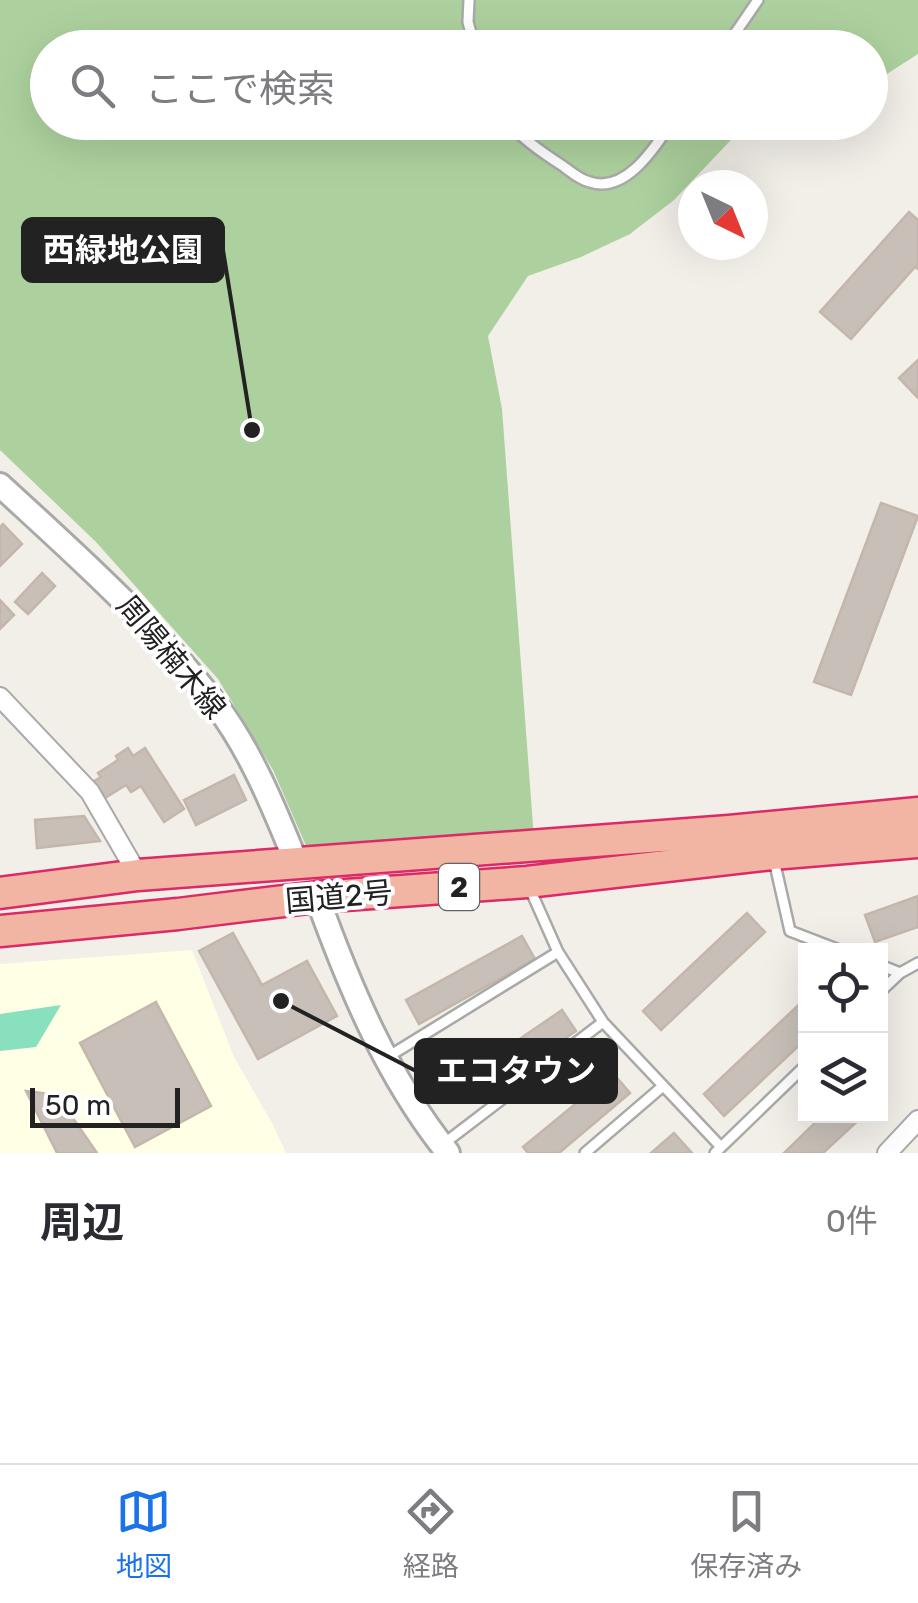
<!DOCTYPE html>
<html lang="ja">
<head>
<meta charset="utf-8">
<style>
	body { margin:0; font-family:Rubik,"Noto Sans JP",sans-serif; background:#f7f7f7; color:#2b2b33 }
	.controls { position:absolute; right:30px; bottom:30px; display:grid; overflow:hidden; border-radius:0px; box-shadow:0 10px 40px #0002 }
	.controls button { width:90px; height:90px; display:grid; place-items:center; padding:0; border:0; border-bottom:2px solid #e1e1e2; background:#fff; color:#2b2b33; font:50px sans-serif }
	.compass { position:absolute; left:678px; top:170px; width:90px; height:90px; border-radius:50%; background:#fff; box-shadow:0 10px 40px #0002; rotate:137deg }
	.scale { position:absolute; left:30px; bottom:25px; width:150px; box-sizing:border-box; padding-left:10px; border:5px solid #222; border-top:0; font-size:28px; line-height:35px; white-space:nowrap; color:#222; -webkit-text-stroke:8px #fff; paint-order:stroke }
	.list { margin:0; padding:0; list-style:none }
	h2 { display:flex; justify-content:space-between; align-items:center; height:130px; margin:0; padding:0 40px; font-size:42px }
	h2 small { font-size:32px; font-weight:400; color:#7c7c81 }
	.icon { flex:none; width:55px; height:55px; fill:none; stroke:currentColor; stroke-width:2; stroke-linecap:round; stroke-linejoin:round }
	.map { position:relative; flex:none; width:918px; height:1153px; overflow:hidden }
	.search { position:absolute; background:#fff; box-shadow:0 10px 40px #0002; left:30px; right:30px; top:30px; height:110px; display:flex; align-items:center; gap:25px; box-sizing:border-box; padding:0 35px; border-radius:55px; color:#7c7c81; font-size:38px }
	.sheet { height:310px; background:#fff }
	nav { display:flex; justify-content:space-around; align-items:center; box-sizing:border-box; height:140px; border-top:2px solid #e1e1e2; background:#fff; font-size:28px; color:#7c7c81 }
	nav a { display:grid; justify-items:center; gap:5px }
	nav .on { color:#1a73e8 }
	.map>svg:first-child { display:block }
	.education { fill:#ffffe5 }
	.forest { fill:#add19e }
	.pitch { fill:#88e0be }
	.building { fill:#c7bfb8; stroke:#c4b6ab; stroke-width:2.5 }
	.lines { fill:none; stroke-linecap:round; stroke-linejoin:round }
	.service-casing { stroke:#a9a9a9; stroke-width:14 }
	.minor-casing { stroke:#a9a9a9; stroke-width:22 }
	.tertiary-casing { stroke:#a9a9a9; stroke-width:28 }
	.trunk-casing { stroke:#dc2a67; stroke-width:35 }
	.service { stroke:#fff; stroke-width:9 }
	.minor { stroke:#fff; stroke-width:18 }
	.tertiary { stroke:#fff; stroke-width:22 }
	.trunk { stroke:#f2b4a3; stroke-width:30 }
	.labels { text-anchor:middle; stroke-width:8; stroke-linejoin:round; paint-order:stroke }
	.shield { fill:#fff; stroke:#646464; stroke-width:2.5 }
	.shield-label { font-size:28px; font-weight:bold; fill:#222 }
	.street-label { font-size:30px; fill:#222; stroke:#fff }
	.leader { fill:none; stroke:#222; stroke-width:4 }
	.callout-dot { fill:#222; stroke:#fff; stroke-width:4 }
	.callout { fill:#222; stroke:#222; stroke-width:4 }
	.callout-label { font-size:32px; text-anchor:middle; font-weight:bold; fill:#fff }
</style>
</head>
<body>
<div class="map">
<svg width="918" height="1153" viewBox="0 0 918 1153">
	<rect width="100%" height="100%" fill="#f2efe9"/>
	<!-- education -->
	<path class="education" d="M192,950L234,1057L272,1123L286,1153H0V964Z"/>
	<!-- forest -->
	<path class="forest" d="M0,0H918V54L876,81L871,80L870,48H48V122L747,123L674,200L630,234L581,257L528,276L488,336L502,409L534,839L307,848L273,770L218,679L96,542L0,450Z"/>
	<!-- pitch -->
	<path class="pitch" d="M61,1005L36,1047L0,1051V1014Z"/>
	<!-- building -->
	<path class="building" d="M909,212L918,220V269L915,267L851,339L820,312Z
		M918,360V398L899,378Z
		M881,503L918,516L851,695L814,682Z
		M3,524L22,544L0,566V527Z
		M42,573L55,586L28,614L15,602Z
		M0,600L14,615L0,629Z
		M128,748L133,756L145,748L184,809L164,822L141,786L131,792L126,785L100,801L89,784L101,777L98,773L118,760L116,756Z
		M234,775L246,800L196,825L184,800Z
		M84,816L100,841L37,848L35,820Z
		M918,896V927L875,942L865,915Z
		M747,913L765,932L661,1030L643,1011Z
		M233,933L262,985L307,961L337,1016L258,1059L199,951Z
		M522,936L535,959L419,1024L406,1000Z
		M806,998V1039L724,1116L704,1094Z
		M156,1002L211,1106L135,1147L80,1043Z
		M562,1010L576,1031L482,1096L467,1075Z
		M613,1073L630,1093L559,1153H528L523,1147Z
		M26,1091L57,1095L97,1153H57Z
		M822,1116H863L823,1153H784Z
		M674,1133L692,1153H651Z"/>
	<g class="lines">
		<defs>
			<path id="service" d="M469,0L468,22L475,48
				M725,48L758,0
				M508,122C523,140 544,154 563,166C571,172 580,180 590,182C626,194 655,147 672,122
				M774,860L790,931L842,951
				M530,889L558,952L603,1022L721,1147
				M880,965L900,973
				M880,992L900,973L918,963
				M386,1058L558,952
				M442,1145L603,1022
				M585,1153L663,1086
				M715,1153L806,1065"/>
			<path id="minor" d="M0,697L90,792L138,875
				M887,1153L918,1120"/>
			<path id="tertiary" d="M0,485C76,555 153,623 216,705C250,749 275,810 296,862
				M317,897C350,988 387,1077 448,1153"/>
			<path id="trunk" d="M0,893L138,875L729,831L918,813
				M0,931L178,914L317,897L527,882L772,854L918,842"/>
		</defs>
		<!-- service casing -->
		<use href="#service" class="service-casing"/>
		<!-- minor casing -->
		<use href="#minor" class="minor-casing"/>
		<!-- tertiary casing -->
		<use href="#tertiary" class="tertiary-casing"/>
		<!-- trunk casing -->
		<use href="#trunk" class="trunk-casing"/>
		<!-- service -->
		<use href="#service" class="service"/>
		<!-- minor -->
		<use href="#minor" class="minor"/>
		<!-- tertiary -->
		<use href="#tertiary" class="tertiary"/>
		<!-- trunk -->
		<use href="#trunk" class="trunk"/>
	</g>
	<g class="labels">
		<!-- shield labels -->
		<rect class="shield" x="439" y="864" width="40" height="46" rx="8"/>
		<g class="shield-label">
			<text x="459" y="897">2</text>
		</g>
		<!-- street labels -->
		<g class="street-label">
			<text transform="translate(171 657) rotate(50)" y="10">周陽楠木線</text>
			<text transform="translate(339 897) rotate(-5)" y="10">国道2号</text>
		</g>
	</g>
	<!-- callouts -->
	<path class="leader" d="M252 430L223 250M281 1001L416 1071"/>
	<g class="callout-dot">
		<circle cx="252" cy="430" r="10"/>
		<circle cx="281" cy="1001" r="10"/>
	</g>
	<g class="callout">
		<rect x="23" y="219" width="200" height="62" rx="10"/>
		<rect x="416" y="1040" width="200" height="62" rx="10"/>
	</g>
	<g class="callout-label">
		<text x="123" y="261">西緑地公園</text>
		<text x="516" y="1082">エコタウン</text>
	</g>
</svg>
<div class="controls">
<button><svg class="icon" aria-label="locate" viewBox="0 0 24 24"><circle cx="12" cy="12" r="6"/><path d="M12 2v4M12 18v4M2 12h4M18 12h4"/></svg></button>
<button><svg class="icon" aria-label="layers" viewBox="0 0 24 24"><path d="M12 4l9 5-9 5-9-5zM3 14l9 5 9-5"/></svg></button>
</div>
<svg class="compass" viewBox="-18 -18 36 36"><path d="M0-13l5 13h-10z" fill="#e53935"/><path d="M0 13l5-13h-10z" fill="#7c7c81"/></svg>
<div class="scale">50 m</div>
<div class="search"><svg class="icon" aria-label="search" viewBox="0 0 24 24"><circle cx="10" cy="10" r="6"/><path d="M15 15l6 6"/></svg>ここで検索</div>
</div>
<section class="sheet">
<h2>周辺<small>0件</small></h2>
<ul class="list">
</ul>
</section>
<nav>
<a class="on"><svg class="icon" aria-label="map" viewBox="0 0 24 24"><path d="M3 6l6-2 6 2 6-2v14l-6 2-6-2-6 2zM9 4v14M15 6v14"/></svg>地図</a>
<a><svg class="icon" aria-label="directions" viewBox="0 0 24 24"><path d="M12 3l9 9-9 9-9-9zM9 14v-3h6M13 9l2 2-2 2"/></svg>経路</a>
<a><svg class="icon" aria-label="saved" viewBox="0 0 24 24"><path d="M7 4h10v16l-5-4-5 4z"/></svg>保存済み</a>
</nav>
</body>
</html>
